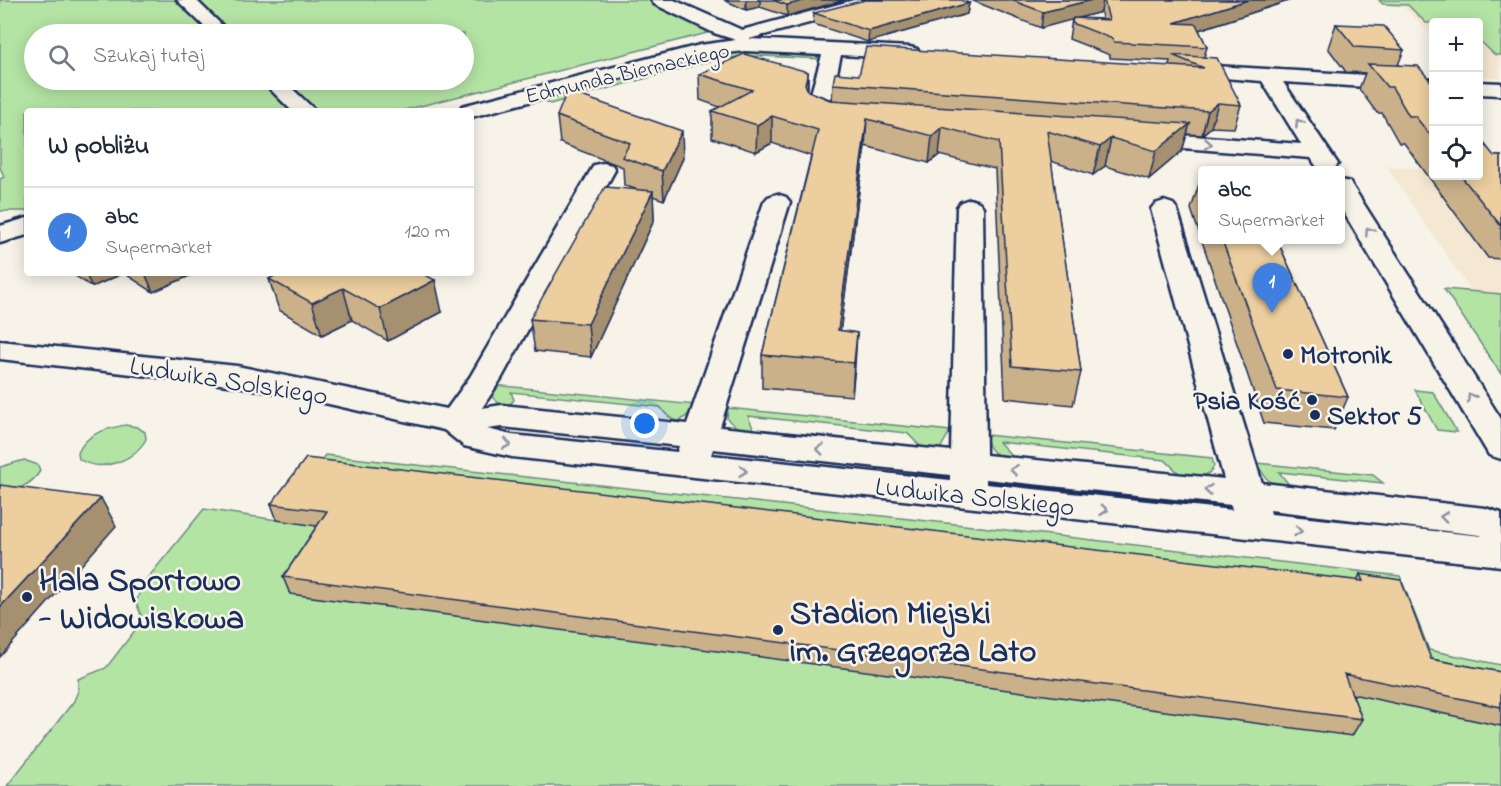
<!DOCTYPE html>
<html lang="pl">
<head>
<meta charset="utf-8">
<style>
	body { margin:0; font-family:"Indie Flower",sans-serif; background:#f2f2f3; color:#1f2937 }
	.controls { position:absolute; right:18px; top:18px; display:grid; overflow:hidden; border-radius:6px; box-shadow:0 3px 15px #0003 }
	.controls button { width:54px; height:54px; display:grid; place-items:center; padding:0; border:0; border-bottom:2px solid #e0e1e3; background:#fff; color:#1f2937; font:30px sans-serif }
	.you { position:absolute; left:645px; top:424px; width:21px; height:21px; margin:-15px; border:4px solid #fff; border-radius:50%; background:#1a73e8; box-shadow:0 0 0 9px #1a73e833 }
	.badge { display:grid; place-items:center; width:39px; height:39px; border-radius:50%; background:#1b2f5e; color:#fff; font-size:20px; font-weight:700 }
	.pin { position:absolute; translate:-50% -50px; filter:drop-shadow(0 2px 3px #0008) }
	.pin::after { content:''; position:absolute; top:32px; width:21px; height:18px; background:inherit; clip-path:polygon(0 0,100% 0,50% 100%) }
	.popup { position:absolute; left:1198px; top:166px; width:147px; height:78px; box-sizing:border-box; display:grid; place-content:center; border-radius:6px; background:#fff; filter:drop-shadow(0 2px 4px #0005); font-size:20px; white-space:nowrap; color:#747a83 }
	.popup b { font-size:22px; color:#1f2937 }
	.popup::after { content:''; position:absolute; left:50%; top:100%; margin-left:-12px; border:12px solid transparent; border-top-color:#fff }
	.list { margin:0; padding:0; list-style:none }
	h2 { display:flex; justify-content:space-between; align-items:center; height:78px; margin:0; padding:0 24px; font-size:26px }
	h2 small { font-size:20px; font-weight:400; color:#747a83 }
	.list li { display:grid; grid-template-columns:39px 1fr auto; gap:18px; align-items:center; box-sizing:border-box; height:90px; padding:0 24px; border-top:2px solid #e0e1e3 }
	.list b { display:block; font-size:22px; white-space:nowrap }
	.list p { margin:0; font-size:20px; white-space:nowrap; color:#747a83 }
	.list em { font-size:20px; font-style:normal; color:#747a83 }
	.icon { flex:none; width:33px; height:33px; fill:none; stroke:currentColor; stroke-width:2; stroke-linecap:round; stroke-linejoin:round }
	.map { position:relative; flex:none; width:1501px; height:786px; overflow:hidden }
	.search { position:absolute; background:#fff; box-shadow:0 3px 15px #0003; left:24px; top:24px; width:450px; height:66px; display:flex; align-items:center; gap:15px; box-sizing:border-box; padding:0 21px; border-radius:33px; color:#747a83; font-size:22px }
	.panel { position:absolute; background:#fff; box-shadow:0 3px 15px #0003; left:24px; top:108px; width:450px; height:168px; border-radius:6px }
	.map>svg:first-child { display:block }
	.built { fill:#f4e8d2 }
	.green { fill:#b4e4a4; stroke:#688a81; stroke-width:1.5; fill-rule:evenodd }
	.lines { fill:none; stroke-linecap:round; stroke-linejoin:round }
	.minor-casing { stroke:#1b2f5e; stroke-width:5 }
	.minor { fill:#f7f3e8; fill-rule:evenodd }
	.wall { fill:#cbb189; stroke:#1b2f5e; stroke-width:1.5; fill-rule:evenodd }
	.shaded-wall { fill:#a5906f; stroke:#1b2f5e; stroke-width:1.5 }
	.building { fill:#ecce9f; stroke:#1b2f5e; stroke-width:1.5 }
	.oneway { stroke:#8991a3 }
	.poi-dot { fill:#1b2f5e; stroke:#f7f3e8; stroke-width:2 }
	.labels { text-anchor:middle; stroke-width:5; stroke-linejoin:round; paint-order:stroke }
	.far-street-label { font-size:22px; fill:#1b2f5e; stroke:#f7f3e8 }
	.poi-label { font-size:27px; font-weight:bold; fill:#1b2f5e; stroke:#f7f3e8; text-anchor:start }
	.street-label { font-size:27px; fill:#1b2f5e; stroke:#f7f3e8 }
	.near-poi-label { font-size:33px; font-weight:bold; fill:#1b2f5e; stroke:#f7f3e8; text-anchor:start }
</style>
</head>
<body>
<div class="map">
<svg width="1501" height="786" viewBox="0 0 1501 786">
	<rect width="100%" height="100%" fill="#f7f3e8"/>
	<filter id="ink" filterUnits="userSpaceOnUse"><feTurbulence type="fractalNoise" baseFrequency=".0167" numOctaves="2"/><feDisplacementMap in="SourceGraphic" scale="12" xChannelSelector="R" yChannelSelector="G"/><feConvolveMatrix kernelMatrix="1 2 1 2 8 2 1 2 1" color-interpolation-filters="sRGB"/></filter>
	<g filter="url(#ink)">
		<!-- built -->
		<path class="built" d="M1376,0H1501V78L1479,76L1478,22H1434L1433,37L1403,6L1380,5Z
			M1386,166L1433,169L1434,176L1501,174V374L1470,290Z"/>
		<!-- green -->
		<path class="green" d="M0,0H669L727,28L401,111H27V211H0V179L4,177L0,167ZM34,34H464V80H34Z
			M1379,0H1501V55H1495L1479,40L1478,22L1426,23L1408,5L1383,4Z
			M743,51L823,55L822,59L761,56L725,58L719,53Z
			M712,54L719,59L550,104L544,100V97L552,98L634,77V73L641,75Z
			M1444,289L1501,294V374Z
			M493,385L696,405C682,424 675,427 660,407L511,392L514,400L509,405L502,406L492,397Z
			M1415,390L1433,392L1457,432L1437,430Z
			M728,408L950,431L940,449L925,451L907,433L748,416L753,428L752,431H741L727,419Z
			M125,425L137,427L145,432L146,439C135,460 101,474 79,459L78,453C86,433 106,429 125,425Z
			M986,435L1212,458L1214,466L1209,473L1199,478L1181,475L1165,460L999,442L1011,455L1012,460C996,457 988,451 986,435Z
			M325,455L964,525L1400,576L1429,650L1501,665V786H7L74,701L78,691V679L106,668L143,620L136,602L142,585L204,509L277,520Z
			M24,460L38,465L40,471C31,486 16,490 0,494V467Z
			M1256,463L1373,475L1383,483L1279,472L1290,486L1279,488L1266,478Z"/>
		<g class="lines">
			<defs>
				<path id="minor" d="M177,0H196L231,34H212Z
					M651,0H674L742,30L854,0H883L880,4L749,39L910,47L917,49L920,53L917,57L910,59L841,55L829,108L853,115L856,120L853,125C839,128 815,124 806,111L822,55L745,51L708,55L471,117V111H459L462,106L700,45L736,40L714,33L654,4Z
					M1180,64L1434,79V91L1283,82L1338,164L1334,169H1318L1311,158L1131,144L1128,139L1131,134L1139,132L1301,144L1262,81L1173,74L1170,70L1173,66Z
					M261,80H283L316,111H292Z
					M1478,82L1501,83V95L1478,94Z
					M603,163L612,165L615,170L501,379L482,408L502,405L687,424L764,202L768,197L777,194L786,197L790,202L720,427L951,451L957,207L961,202L970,199L979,202L983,207L986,455L1224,479L1151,209L1155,204L1164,201L1173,204L1177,209L1262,483L1485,508L1501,513V566L512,457L464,446L444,430L298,397L237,386L0,359V341L237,366L447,409L470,377L591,170L594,165ZM502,427L679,446L677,452L512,435L487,429ZM713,449L950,475V480L711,455ZM986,479L1231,505L1232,510L986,484ZM1270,510L1480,535L1482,536L1271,514Z
					M1341,180L1350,182L1353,187L1501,419V459L1489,455L1341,208Z
					M27,218V235L0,243V226Z"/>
			</defs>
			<!-- minor casing -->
			<use href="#minor" class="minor-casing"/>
			<!-- minor -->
			<use href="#minor" class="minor"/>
		</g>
		<!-- wall -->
		<path class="wall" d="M724,0H845L787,16L760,7L746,10Z
			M971,0H1291L1199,30L1207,47L1204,57L1241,105L1234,128L1211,127L1202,135L1187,134L1182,151L1149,179L1105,166L1093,175L1051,161L1081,372L1073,405L1005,398L995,169L939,155L929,163L865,146L840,331L857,333L852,396L762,388V355L811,156L772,143L756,152L712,138V111L720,107L700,100L699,74L808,72V91L832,100L833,84L859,75L1169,66L1170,61L1110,58V55L1069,39L1072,19L1041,28ZM1101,12L1102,19L1078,18Z
			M969,3L967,14L868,42L813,24L814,13Z
			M1336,24L1404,50L1398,65L1434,85V176H1479L1494,156H1501V259L1488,258L1404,143H1399L1382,113H1377L1359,89L1365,73L1346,72L1328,48Z
			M557,116L683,158L664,200L653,196L654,220L591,357L535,351L530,319L638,190L624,185L623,167L560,143Z
			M1200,181H1203V240H1277L1348,397L1334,430L1264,423L1191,209Z
			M71,273H196L153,292L124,273L92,287Z
			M280,273L442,312L388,341L352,320L322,335L279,310L269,279Z
			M271,504L1357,581L1360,574L1431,659L1501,672V726L1352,694L1362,719L1352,736L290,594L283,577L317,526L277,520Z"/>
		<!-- shaded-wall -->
		<path class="shaded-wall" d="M746,0H760V7L746,10Z
			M806,0H845L787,16V5Z
			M1092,0H1103L1101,12L1041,28L1043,12Z
			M1248,0H1291L1171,39L1174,23Z
			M969,3L967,14L868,42L869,31Z
			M808,72L807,98L805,84Z
			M1218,103L1211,127L1202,135L1208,111Z
			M772,116V143L756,152L757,125Z
			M867,119L865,146L836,363L838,330Z
			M1190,124L1182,151L1149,179L1156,151Z
			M942,127L939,155L929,163L932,136Z
			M682,131L683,158L664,200L662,171Z
			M1111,138L1105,166L1093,175L1100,147Z
			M653,191L654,220L591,357L588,324Z
			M85,273H124L92,287Z
			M145,273H196L153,292Z
			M435,280L442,312L388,341L380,309Z
			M343,288L352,320L322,335L312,303Z
			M857,333L855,366L852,396L854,363Z
			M101,498L116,526L0,657V607Z"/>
		<!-- building -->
		<path class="building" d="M772,0H806L787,5Z
			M865,0H960L969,3L869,31L814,13Z
			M1011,0H1092L1043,12Z
			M1104,0H1248L1174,23L1196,24L1207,47L1114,42L1113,39L1072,23L1073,18L1109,20Z
			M1336,24L1384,26L1404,50L1355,47Z
			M866,47L1204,68L1172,55L1217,58L1241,105L1218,103L1208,111L833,84L835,73L859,75Z
			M744,54L808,72L805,84L808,91L830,100L1190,124L1156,151L1111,138L1100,147L1047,131L1081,372L1012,366L999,142L942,127L932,136L867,119L838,330L857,333L854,363L762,355L818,130L772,116L757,125L712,111L752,90L699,74Z
			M1368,64L1418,66L1434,85V140L1415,116H1409L1392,87H1387Z
			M567,91L682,131L662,171L622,157L630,143L557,116Z
			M1479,137L1494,156H1501V226L1461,176H1479Z
			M1200,181H1203V189Z
			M605,187L653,191L588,324L530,319Z
			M1222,240H1277L1348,397L1277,390Z
			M280,273H421L435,280L380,309L343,288L312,303L269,279Z
			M306,458L1363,581L1360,574L1401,580L1431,659L1501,672V707L1344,674L1362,719L283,577L327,511L271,504Z
			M0,485L101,498L0,607Z"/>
		<!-- one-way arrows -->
		<defs><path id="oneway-chevron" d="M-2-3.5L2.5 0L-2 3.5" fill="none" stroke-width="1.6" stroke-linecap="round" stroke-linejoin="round" transform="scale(1.5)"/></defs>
		<g class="oneway">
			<use href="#oneway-chevron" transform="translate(1299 123) rotate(-124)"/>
			<use href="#oneway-chevron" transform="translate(1208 144) rotate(4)"/>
			<use href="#oneway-chevron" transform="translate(1369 231) rotate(-123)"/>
			<use href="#oneway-chevron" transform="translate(1471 397) rotate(-121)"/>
			<use href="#oneway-chevron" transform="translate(507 444) rotate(10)"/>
			<use href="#oneway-chevron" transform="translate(820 449) rotate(-174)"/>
			<use href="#oneway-chevron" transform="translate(1014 470) rotate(-173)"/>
			<use href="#oneway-chevron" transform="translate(743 471) rotate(6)"/>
			<use href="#oneway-chevron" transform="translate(1208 490) rotate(-174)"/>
			<use href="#oneway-chevron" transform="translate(1104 510) rotate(6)"/>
			<use href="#oneway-chevron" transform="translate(1444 517) rotate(-173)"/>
			<use href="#oneway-chevron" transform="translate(1298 531) rotate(6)"/>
		</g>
	</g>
	<!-- markers -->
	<g class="poi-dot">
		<circle cx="1288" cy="354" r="6"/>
		<circle cx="1312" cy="400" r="6"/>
		<circle cx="1315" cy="415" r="6"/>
		<circle cx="27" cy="597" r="6"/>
		<circle cx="778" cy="630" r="6"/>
	</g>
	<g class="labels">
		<!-- far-street labels -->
		<g class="far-street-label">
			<text transform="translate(627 72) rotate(-13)" y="8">Edmunda Biernackiego</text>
		</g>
		<!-- poi labels -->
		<g class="poi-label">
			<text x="1300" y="363">Motronik</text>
			<text x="1300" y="409" text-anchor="end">Psia Kość</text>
			<text x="1327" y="424">Sektor 5</text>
		</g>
		<!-- street labels -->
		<g class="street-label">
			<text transform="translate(229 380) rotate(9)" y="9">Ludwika Solskiego</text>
			<text transform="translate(975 496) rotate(6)" y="9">Ludwika Solskiego</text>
		</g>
		<!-- near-poi labels -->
		<g class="near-poi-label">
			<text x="39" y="590">Hala Sportowo<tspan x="39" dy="38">- Widowiskowa</tspan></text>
			<text x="790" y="623">Stadion Miejski<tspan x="790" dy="38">im. Grzegorza Lato</tspan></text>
		</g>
	</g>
</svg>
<div class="controls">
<button>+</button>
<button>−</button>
<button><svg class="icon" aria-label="locate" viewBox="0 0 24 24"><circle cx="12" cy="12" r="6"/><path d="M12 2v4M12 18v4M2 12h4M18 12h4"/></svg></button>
</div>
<div class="you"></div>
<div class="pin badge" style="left:1272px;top:313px;background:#3f7fe0">1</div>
<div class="popup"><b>abc</b>Supermarket</div>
<div class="search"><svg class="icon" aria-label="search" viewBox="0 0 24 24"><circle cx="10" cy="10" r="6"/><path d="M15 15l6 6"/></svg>Szukaj tutaj</div>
<section class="panel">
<h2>W pobliżu<small></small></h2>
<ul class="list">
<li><span class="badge" style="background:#3f7fe0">1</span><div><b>abc</b><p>Supermarket</p></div><em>120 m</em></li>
</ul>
</section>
</div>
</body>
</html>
